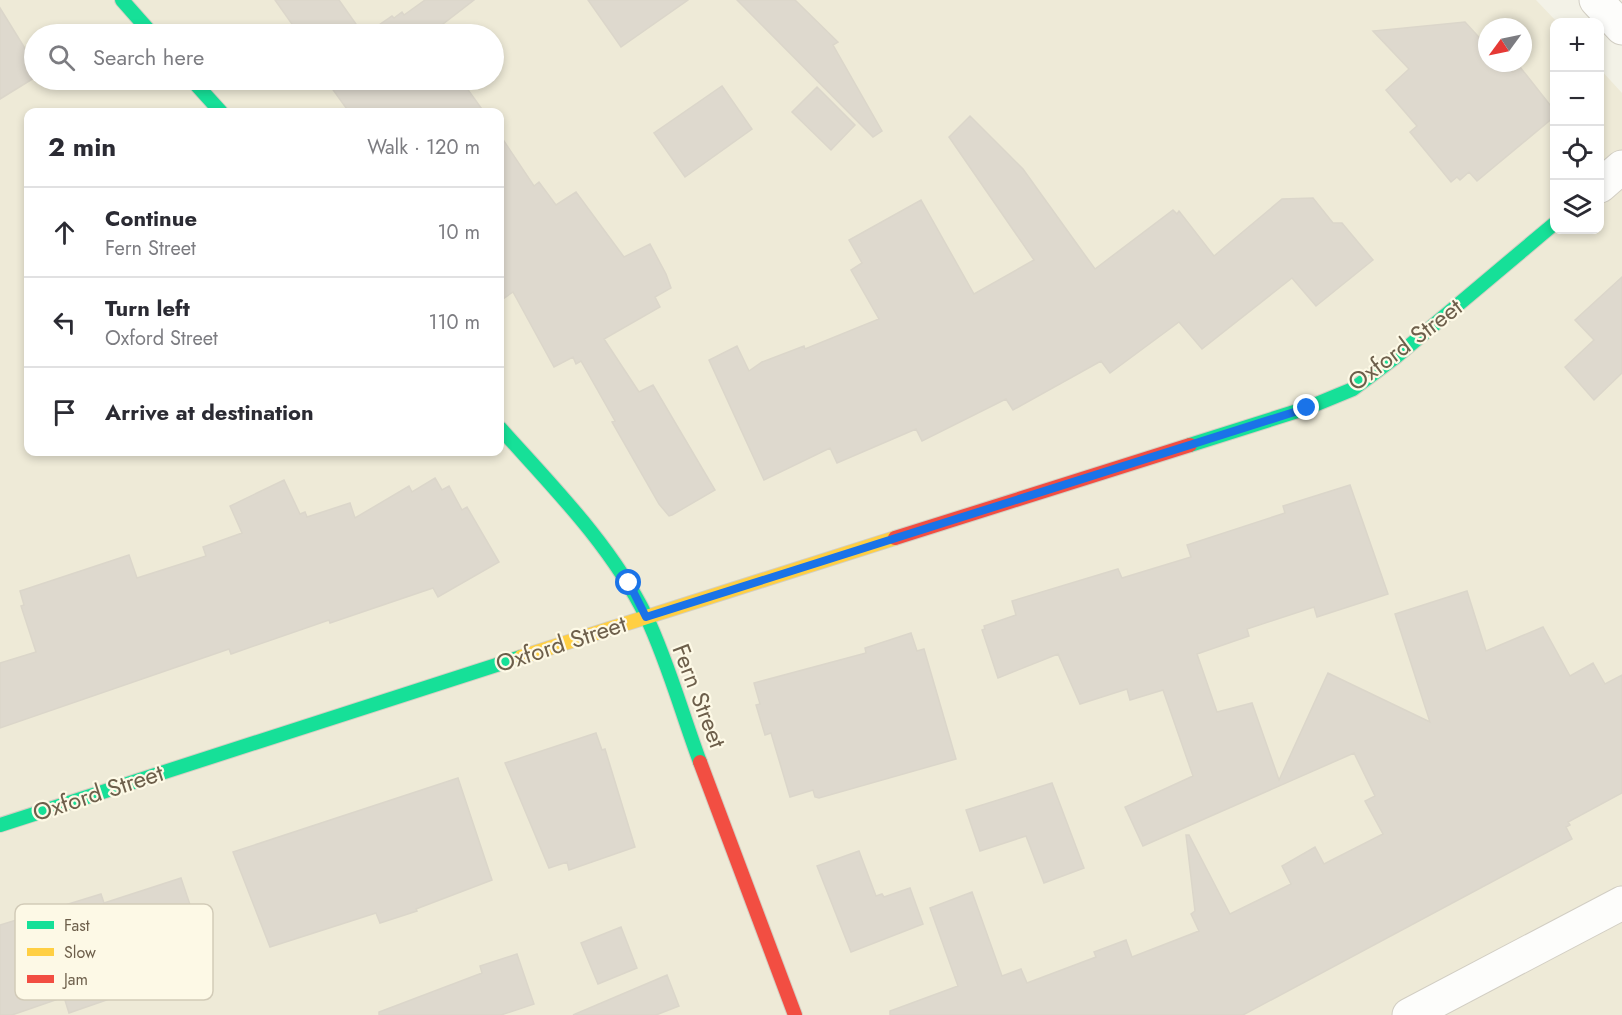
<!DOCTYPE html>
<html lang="en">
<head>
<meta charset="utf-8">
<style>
	body { margin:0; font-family:Jost,sans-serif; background:#f2f2f3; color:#2b2b33 }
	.controls { position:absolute; right:18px; top:18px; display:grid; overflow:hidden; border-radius:12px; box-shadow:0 3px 9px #0003 }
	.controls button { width:54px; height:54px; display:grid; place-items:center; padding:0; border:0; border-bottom:2px solid #e1e1e2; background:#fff; color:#2b2b33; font:30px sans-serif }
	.compass { position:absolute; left:1478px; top:18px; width:54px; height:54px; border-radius:50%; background:#fff; box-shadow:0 3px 9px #0003; rotate:237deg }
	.stop { position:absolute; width:18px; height:18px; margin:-14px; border:4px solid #1a73e8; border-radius:50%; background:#fff }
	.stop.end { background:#1a73e8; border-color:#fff; box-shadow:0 2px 6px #0008 }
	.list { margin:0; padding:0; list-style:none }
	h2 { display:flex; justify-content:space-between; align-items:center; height:78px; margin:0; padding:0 24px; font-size:26px }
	h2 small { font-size:20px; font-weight:400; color:#7c7c81 }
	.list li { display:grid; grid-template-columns:39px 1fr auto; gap:18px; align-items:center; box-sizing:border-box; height:90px; padding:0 24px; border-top:2px solid #e1e1e2 }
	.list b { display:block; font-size:22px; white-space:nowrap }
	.list p { margin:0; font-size:20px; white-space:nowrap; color:#7c7c81 }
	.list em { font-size:20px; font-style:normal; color:#7c7c81 }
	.icon { flex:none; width:33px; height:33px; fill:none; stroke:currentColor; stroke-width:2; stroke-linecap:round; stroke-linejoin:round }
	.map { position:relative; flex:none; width:1622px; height:1015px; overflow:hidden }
	.search { position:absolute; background:#fff; box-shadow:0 3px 9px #0003; left:24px; top:24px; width:480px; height:66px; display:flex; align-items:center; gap:15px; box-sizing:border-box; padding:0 21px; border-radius:33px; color:#7c7c81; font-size:22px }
	.panel { position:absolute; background:#fff; box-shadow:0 3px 9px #0003; left:24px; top:108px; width:480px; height:348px; border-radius:12px }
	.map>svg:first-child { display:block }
	.residential { fill:#eeead7; fill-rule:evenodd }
	.building { fill:#ded9ce; stroke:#dbd6ca; stroke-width:1.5 }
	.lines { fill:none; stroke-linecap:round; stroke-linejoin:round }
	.street-casing { stroke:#d2cec3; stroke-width:35 }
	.fast-casing { stroke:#d3cfc3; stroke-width:16 }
	.slow-casing { stroke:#d3cfc3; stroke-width:16 }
	.jam-casing { stroke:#d3cfc3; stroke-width:16 }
	.street { stroke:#fdfdfb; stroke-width:33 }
	.fast { stroke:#16e098; stroke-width:14 }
	.slow { stroke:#ffcf43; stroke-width:14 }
	.jam { stroke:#f24e42; stroke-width:14 }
	.route { stroke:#1a73e8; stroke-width:8 }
	.labels { text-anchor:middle; stroke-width:4.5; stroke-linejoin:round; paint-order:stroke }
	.street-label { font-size:24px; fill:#6d5f4b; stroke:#fdf9e6 }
	.key { fill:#fdf9e6; stroke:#d2cbb8; stroke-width:1.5 }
	.key-label { font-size:16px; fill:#6d5f4b }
</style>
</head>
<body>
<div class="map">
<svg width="1622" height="1015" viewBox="0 0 1622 1015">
	<rect width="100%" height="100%" fill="#f3f2e7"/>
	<!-- residential -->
	<path class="residential" d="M0,0H1536L1557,22H1554V230H1600V69L1622,93V1015H0ZM1487,27H1523V63H1487ZM34,34H494V80H34ZM28,112H500V452H28Z"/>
	<!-- building -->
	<path class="building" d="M275,0H339L363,34H299Z
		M425,0H474L430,34H366L392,16L394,18L402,12L404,15Z
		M588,0H688L621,47Z
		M737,0H795L838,42L833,45L882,131L873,137Z
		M0,8L34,63V78L0,99Z
		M1465,22L1487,46V63H1504L1513,72L1520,67L1554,110V117L1477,181L1469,172L1460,180L1457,177L1451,182L1410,132L1417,126L1386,90L1409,69L1373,31Z
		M326,80H461L484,112H349Z
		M722,86L752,129L685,177L654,133Z
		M817,87L855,125L831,150L792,112Z
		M970,116L1023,169L1095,269L1173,210L1177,214L1179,211L1214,256L1282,199L1313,198L1333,223H1342L1373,260L1316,306L1292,278L1202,349L1179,322L1110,373L1101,361L1013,410L1006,399L922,441L916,429L837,463L830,448L764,480L709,360L737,346L749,371L762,362L804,346L805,349L879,319L851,270L862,263L849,240L921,200L974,294L1034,260L949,137Z
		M500,135L534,186L539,182L556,205L576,192L624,257L650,244L666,274L671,288L655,297L660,307L604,339L639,392L653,385L715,490L672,515L669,516L659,504L612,422L615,421L581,361L576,364L573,357L554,367L513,292L500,301Z
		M1622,277V373L1594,400L1565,367L1594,340L1575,320Z
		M435,478L442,490L449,486L462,510L467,507L499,562L438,597L433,588L330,623L329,620L231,654L229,649L0,728V663L36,652L21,606L24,605L20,591L129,555L137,578L206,556L203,547L242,533L230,506L284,480L300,514L305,512L307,517L350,503L355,518L409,486L412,492Z
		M1350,485L1388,594L1317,617L1314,607L1247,629L1249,636L1197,654L1217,712L1252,703L1279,780L1328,673L1430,722L1395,614L1467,591L1486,651L1543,627L1570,676L1593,663L1605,684L1622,675V793L1568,822L1570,825L1566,827L1572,839L1243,1015H890V1011L958,986L930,908L972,892L1002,976L1021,969L1027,983L1096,957L1094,952L1126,940L1132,957L1199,931L1191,914L1195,911L1186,835H1189L1230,914L1291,884L1282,866L1315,847L1324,864L1383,834L1365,801L1375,796L1354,753L1143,846L1125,807L1193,776L1163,690L1130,700L1127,689L1080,704L1058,654L998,678L982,630L985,629L984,626L1016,615L1012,601L1118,569L1122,578L1191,557L1187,545L1285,513L1283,506Z
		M911,633L917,651L924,649L956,759L819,798L815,797L813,790L790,797L771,733L765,735L756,705L760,704L754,683L866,653L865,648Z
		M596,733L602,750L605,749L635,847L569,870L567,862L549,868L505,763Z
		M458,778L492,880L416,909L417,911L380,923L376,913L270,947L233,852Z
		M1052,783L1084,868L1044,883L1026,836L980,851L966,810Z
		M859,851L876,896L882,894L884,897L910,888L923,924L851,952L817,866Z
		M181,878L211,967L205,969L209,982L172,994L167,979L69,1013L64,997L12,1015H0V925L101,894L104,903Z
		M621,927L637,968L598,984L581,943Z
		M517,954L534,1004L501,1015H379V1012L482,973L480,966Z
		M667,975L679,1006L656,1015H573Z"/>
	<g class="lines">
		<defs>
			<path id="street" d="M1596,0L1622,28
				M1600,186L1622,167
				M1409,1015L1622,903"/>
			<path id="fast" d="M122,0L152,34
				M192,80L221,112
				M500,428C552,486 611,545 646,616C668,662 682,714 700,762
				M1190,445L1307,408L1353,389L1397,356L1554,224
				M0,825L521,657"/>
			<path id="slow" d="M521,657L895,538"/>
			<path id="jam" d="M895,538L1190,445
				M700,762L795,1015"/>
		</defs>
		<!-- street casing -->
		<use href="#street" class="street-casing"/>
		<!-- fast casing -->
		<use href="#fast" class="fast-casing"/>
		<!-- slow casing -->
		<use href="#slow" class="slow-casing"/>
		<!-- jam casing -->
		<use href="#jam" class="jam-casing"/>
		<!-- street -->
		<use href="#street" class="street"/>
		<!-- fast -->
		<use href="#fast" class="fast"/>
		<!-- slow -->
		<use href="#slow" class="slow"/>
		<!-- jam -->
		<use href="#jam" class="jam"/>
	</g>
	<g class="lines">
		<!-- route -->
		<path class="route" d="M629,583L646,617L1307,408"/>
	</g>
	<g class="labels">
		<!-- street labels -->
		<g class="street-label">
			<text transform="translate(1405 345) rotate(-37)" y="8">Oxford Street</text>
			<text transform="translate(561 644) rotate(-18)" y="8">Oxford Street</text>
			<text transform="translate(699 696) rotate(69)" y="8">Fern Street</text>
			<text transform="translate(98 793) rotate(-18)" y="8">Oxford Street</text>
		</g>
	</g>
	<!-- legend -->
	<rect x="15" y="904" width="198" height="96" rx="9" class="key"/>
	<rect x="27" y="921" width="27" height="8" fill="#16e098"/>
	<rect x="27" y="948" width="27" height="8" fill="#ffcf43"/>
	<rect x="27" y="975" width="27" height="8" fill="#f24e42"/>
	<g class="key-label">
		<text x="64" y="931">Fast</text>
		<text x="64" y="958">Slow</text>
		<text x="64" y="985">Jam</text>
	</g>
</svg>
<div class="controls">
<button>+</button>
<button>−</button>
<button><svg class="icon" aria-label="locate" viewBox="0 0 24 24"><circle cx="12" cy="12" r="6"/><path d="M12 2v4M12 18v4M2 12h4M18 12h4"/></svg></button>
<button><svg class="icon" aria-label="layers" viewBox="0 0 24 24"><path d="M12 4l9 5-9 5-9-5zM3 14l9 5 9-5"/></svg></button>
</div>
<svg class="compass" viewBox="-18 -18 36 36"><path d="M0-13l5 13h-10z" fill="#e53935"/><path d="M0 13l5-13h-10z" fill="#7c7c81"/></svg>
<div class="stop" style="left:629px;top:583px"></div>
<div class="stop end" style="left:1307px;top:408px"></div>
<div class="search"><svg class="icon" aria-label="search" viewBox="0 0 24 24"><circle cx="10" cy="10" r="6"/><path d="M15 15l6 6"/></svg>Search here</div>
<section class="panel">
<h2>2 min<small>Walk · 120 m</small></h2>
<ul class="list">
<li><svg class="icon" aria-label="ahead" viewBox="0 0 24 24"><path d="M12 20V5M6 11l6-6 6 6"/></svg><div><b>Continue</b><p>Fern Street</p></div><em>10 m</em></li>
<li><svg class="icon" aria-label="left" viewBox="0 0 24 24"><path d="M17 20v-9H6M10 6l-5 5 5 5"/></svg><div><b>Turn left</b><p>Oxford Street</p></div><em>110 m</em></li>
<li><svg class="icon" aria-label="arrive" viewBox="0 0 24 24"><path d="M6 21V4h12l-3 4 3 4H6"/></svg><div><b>Arrive at destination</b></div></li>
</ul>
</section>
</div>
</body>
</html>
